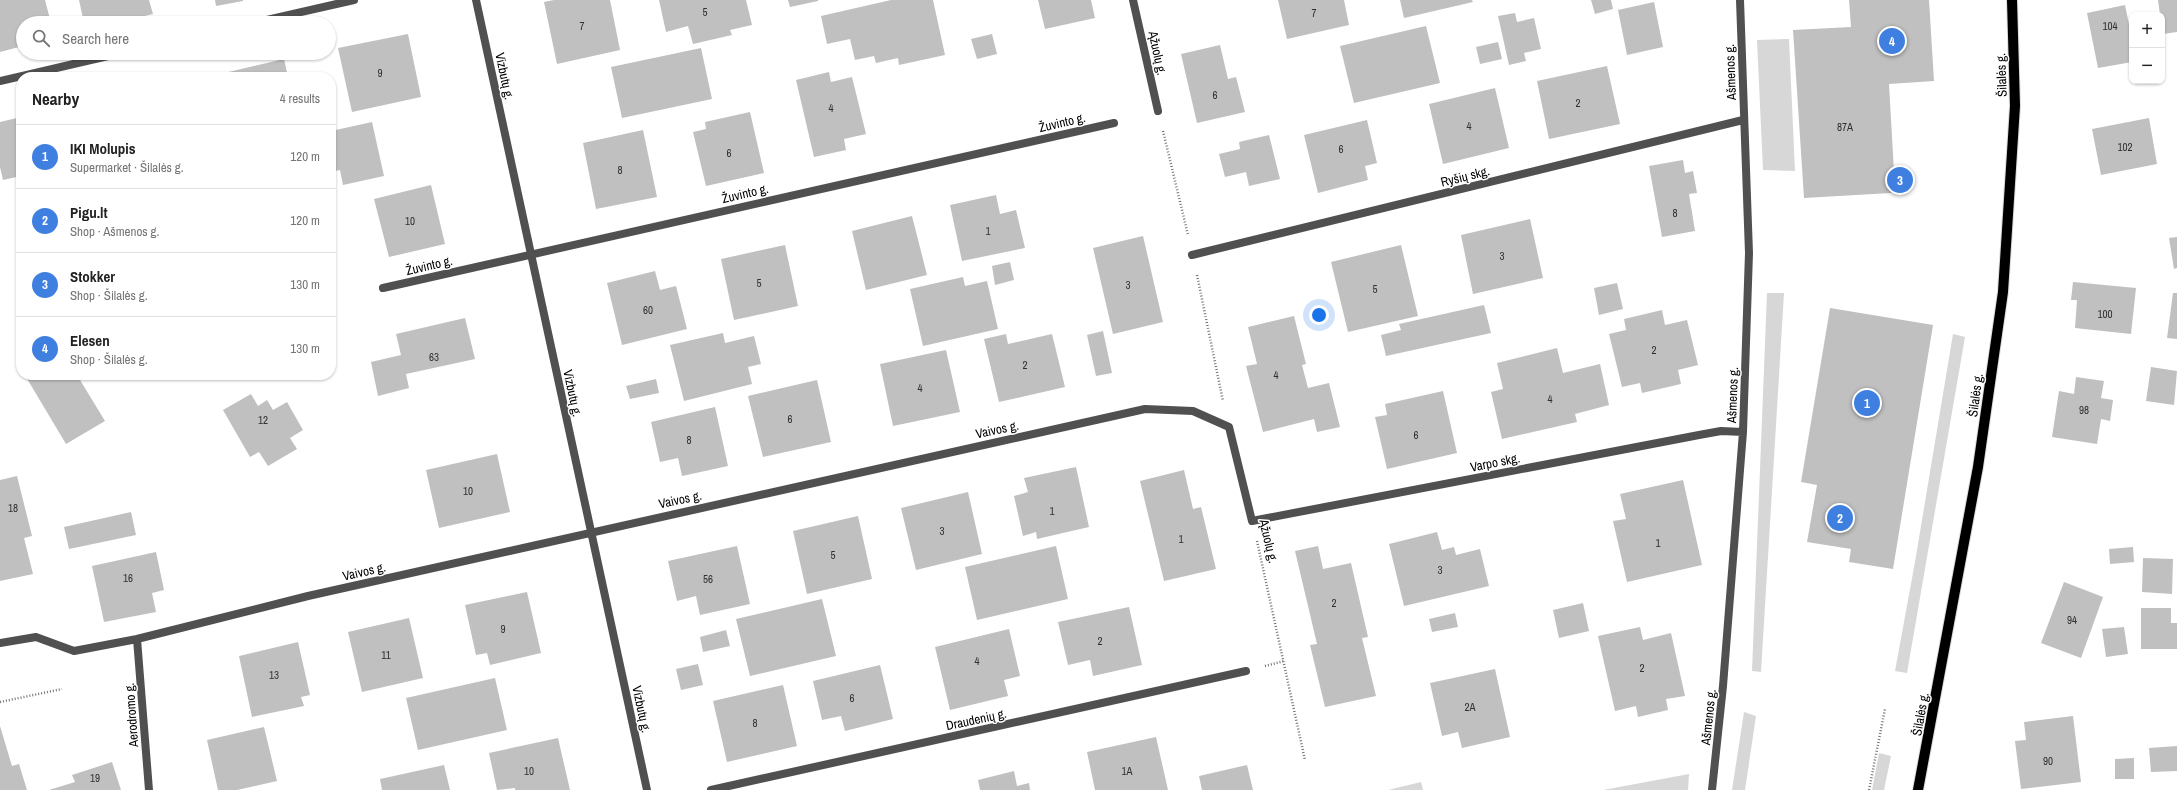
<!DOCTYPE html>
<html lang="en">
<head>
<meta charset="utf-8">
<style>
	body { margin:0; font-family:"Archivo Narrow",sans-serif; background:#f2f2f2; color:#222 }
	.controls { position:absolute; right:12px; top:12px; display:grid; overflow:hidden; border-radius:8px; box-shadow:0 1px 3px #0004 }
	.controls button { width:36px; height:36px; display:grid; place-items:center; padding:0; border:0; border-bottom:1px solid #e0e0e0; background:#fff; color:#222; font:20px sans-serif }
	.you { position:absolute; left:1319px; top:315px; width:14px; height:14px; margin:-10px; border:3px solid #fff; border-radius:50%; background:#1a73e8; box-shadow:0 0 0 6px #1a73e833 }
	.badge { display:grid; place-items:center; width:26px; height:26px; border-radius:50%; background:#000; color:#fff; font-size:13px; font-weight:700 }
	.pin { position:absolute; translate:-50% -50%; border:2px solid #fff; box-shadow:0 1px 4px #0006 }
	.list { margin:0; padding:0; list-style:none }
	h2 { display:flex; justify-content:space-between; align-items:center; height:52px; margin:0; padding:0 16px; font-size:17px }
	h2 small { font-size:13px; font-weight:400; color:#767676 }
	.list li { display:grid; grid-template-columns:26px 1fr auto; gap:12px; align-items:center; box-sizing:border-box; height:64px; padding:0 16px; border-top:1px solid #e0e0e0 }
	.list b { display:block; font-size:15px; white-space:nowrap }
	.list p { margin:0; font-size:13px; white-space:nowrap; color:#767676 }
	.list em { font-size:13px; font-style:normal; color:#767676 }
	.icon { flex:none; width:22px; height:22px; fill:none; stroke:currentColor; stroke-width:2; stroke-linecap:round; stroke-linejoin:round }
	.map { position:relative; flex:none; width:2177px; height:790px; overflow:hidden }
	.search { position:absolute; background:#fff; box-shadow:0 1px 3px #0004; left:16px; top:16px; width:320px; height:44px; display:flex; align-items:center; gap:10px; box-sizing:border-box; padding:0 14px; border-radius:22px; color:#767676; font-size:15px }
	.panel { position:absolute; background:#fff; box-shadow:0 1px 3px #0004; left:16px; top:72px; width:320px; height:308px; border-radius:16px }
	.map>svg:first-child { display:block }
	.green { fill:#d7d7d7 }
	.building { fill:#c0c0c0 }
	.lines { fill:none; stroke-linecap:round; stroke-linejoin:round }
	.primary-casing { stroke:#dbdbdb; stroke-width:12 }
	.path { stroke:#727272; stroke-width:2.5; stroke-dasharray:1 2; stroke-linecap:butt }
	.minor { stroke:#505050; stroke-width:8 }
	.primary { stroke:#000; stroke-width:10 }
	.labels { text-anchor:middle; stroke-width:3; stroke-linejoin:round; paint-order:stroke }
	.number-label { font-size:11px; fill:#303030 }
	.street-label { font-size:13px; fill:#000; stroke:#fff }
</style>
</head>
<body>
<div class="map">
<svg width="2177" height="790" viewBox="0 0 2177 790">
	<rect width="100%" height="100%" fill="#fff"/>
	<!-- green -->
	<path class="green" d="M1789,39L1795,171L1763,170L1757,40Z
		M1767,293H1784L1761,672L1752,671Z
		M1953,334L1965,337L1907,673L1895,671L1915,562Z
		M1744,712L1756,716L1745,790H1732Z
		M1879,753L1891,756L1884,790H1872Z
		M1689,774L1688,790H1603Z
		M1421,782L1423,790H1388Z"/>
	<!-- building -->
	<path class="building" d="M0,0H45L51,23H23V46L0,52Z
		M79,0H149L153,14L116,23H84Z
		M215,0H243V1L216,6Z
		M554,0H610L620,50L557,64L544,2Z
		M659,0H746L752,25L730,30L732,35L693,44L688,26L666,32Z
		M788,0H818V1L790,7Z
		M891,0H933L945,55L899,65L898,58L876,63L874,56L855,60L850,39L827,44L821,16Z
		M1038,0H1091L1095,18L1045,29Z
		M1278,0H1344L1349,25L1287,39Z
		M1400,0H1472L1473,2L1404,18Z
		M1591,0H1611L1613,9L1595,14Z
		M1849,0H1929L1934,81L1889,84L1894,172L1907,171L1908,192L1804,198L1793,30L1851,27Z
		M2158,0H2177V32L2163,34L2162,15H2160Z
		M1654,2L1663,47L1627,55L1618,10Z
		M2125,5L2132,39V62L2098,68L2087,13Z
		M1515,13L1517,22L1534,18L1541,49L1524,53L1526,61L1509,65L1498,16Z
		M1426,26L1440,83L1354,103L1340,46Z
		M408,34L421,97L352,112L338,48Z
		M992,34L997,54L977,59L971,39Z
		M1498,42L1502,59L1480,64L1476,47Z
		M1220,45L1228,79L1236,77L1245,112L1197,123L1181,54Z
		M701,48L712,99L622,118L611,67Z
		M284,59L288,77H221L220,74Z
		M1607,66L1620,124L1549,139L1537,81Z
		M829,72L831,82L852,77L866,134L844,139L846,150L814,157L796,80Z
		M1495,88L1509,148L1443,164L1429,104Z
		M750,112L764,173L706,186L693,132L706,129L705,122Z
		M21,117V176L3,180L0,167V122Z
		M2149,118L2157,164L2101,175L2092,129Z
		M1367,120L1377,163L1365,166L1368,180L1318,193L1304,135Z
		M372,122L384,176L343,185L340,170L331,172V131Z
		M643,130L657,197L596,209L583,143Z
		M1269,135L1280,179L1249,186L1246,172L1225,177L1219,154L1240,149L1239,142Z
		M1683,160L1685,173L1693,171L1697,193L1689,194L1695,231L1662,237L1649,166Z
		M431,185L445,244L389,257L374,199Z
		M996,195L1000,214L1016,210L1025,248L962,261L950,205Z
		M912,216L927,275L866,290L852,231Z
		M1530,219L1543,278L1473,294L1461,235Z
		M1143,236L1163,322L1113,334L1093,248Z
		M2177,237V268L2174,269L2169,238Z
		M785,245L798,306L734,320L721,259Z
		M1401,245L1418,316L1348,332L1331,262Z
		M1010,262L1014,280L995,285L992,266Z
		M655,271L660,290L676,286L687,329L622,345L607,283Z
		M963,277L965,286L987,281L998,329L923,346L910,289Z
		M2073,282L2136,288L2131,334L2075,328L2077,300H2071Z
		M1617,283L1623,309L1599,315L1594,288Z
		M2173,293H2177V339L2167,338Z
		M1484,305L1491,333L1386,356L1381,335L1401,330L1399,324Z
		M1830,308L1933,325L1893,569L1849,562L1851,549L1807,542L1817,485L1801,482Z
		M1662,310L1665,325L1687,320L1698,365L1678,370L1681,384L1642,393L1640,383L1622,387L1609,334L1626,330L1624,319Z
		M1294,316L1306,364L1302,365L1308,388L1329,383L1340,427L1317,432L1314,419L1263,432L1246,366L1257,364L1248,327Z
		M465,318L475,359L406,374L409,388L378,396L371,362L401,355L396,334Z
		M1103,331L1112,373L1096,376L1087,335Z
		M723,333L725,343L754,336L761,364L748,367L752,384L684,401L670,345Z
		M1006,334L1008,344L1052,334L1065,387L999,402L984,339Z
		M1557,348L1563,373L1600,364L1609,405L1575,414L1577,422L1502,439L1491,392L1503,389L1497,363Z
		M946,350L960,412L893,426L880,364Z
		M2151,367L2177,371L2174,405L2146,401Z
		M28,375H77L105,421L66,444L26,377Z
		M2076,377L2104,381L2101,398L2113,400L2110,421L2101,419L2097,444L2052,437L2059,391L2074,394Z
		M656,379L659,393L630,399L626,386Z
		M817,380L831,442L763,457L748,396Z
		M1443,391L1457,453L1387,469L1375,417L1387,415L1385,404Z
		M251,394L258,406L267,400L273,410L287,402L303,430L290,438L297,449L268,466L259,452L250,457L223,410Z
		M715,407L728,466L682,476L678,458L660,462L651,422Z
		M497,454L510,512L439,528L426,470Z
		M1076,467L1089,527L1037,539L1036,532L1023,536L1014,496L1028,492L1024,478Z
		M1184,470L1193,509L1201,507L1216,569L1164,581L1140,481Z
		M17,476L32,536L24,538L33,574L0,581V480Z
		M1683,480L1702,565L1627,582L1613,521L1626,519L1620,494Z
		M968,492L982,554L916,570L901,508Z
		M131,512L136,535L69,549L64,527Z
		M858,516L872,579L807,594L793,531Z
		M1437,532L1442,550L1454,547L1456,555L1480,549L1489,586L1404,606L1389,544Z
		M737,546L750,604L700,615L696,596L677,601L668,561Z
		M1056,546L1068,599L977,620L965,567Z
		M1318,546L1323,569L1351,563L1368,637L1362,638L1376,696L1325,707L1310,645L1317,644L1295,551Z
		M2133,547L2134,562L2110,564L2109,549Z
		M156,552L164,590L152,593L156,612L104,622L92,566Z
		M2143,558L2173,559L2172,594L2142,592Z
		M2064,582L2103,597L2081,658L2041,643Z
		M527,592L541,653L490,665L487,653L476,655L465,605Z
		M822,599L836,656L750,676L736,619Z
		M1583,603L1589,631L1559,638L1553,610Z
		M1129,607L1142,665L1093,676L1090,660L1068,665L1058,622Z
		M2141,608H2171V623H2177V649H2141Z
		M1455,613L1458,627L1432,632L1429,619Z
		M409,618L423,678L362,692L348,632Z
		M1640,627L1643,640L1671,633L1685,696L1666,699L1668,710L1638,717L1636,706L1615,711L1598,636Z
		M2124,627L2128,654L2106,657L2102,629Z
		M1009,629L1020,676L1004,680L1008,696L950,710L935,647Z
		M726,630L730,646L703,652L700,637Z
		M298,642L310,695L301,697L304,706L252,717L239,656Z
		M698,664L703,685L681,690L676,669Z
		M880,665L893,719L845,731L841,716L822,720L813,681Z
		M1495,669L1510,737L1462,748L1458,732L1442,736L1430,683Z
		M495,678L507,730L418,750L406,698Z
		M783,685L797,746L727,762L713,701Z
		M2073,716L2081,782L2021,789L2015,741L2026,740L2024,722Z
		M0,726L12,766L19,764L27,790H0Z
		M264,727L277,781L237,790H218L207,740Z
		M1156,737L1168,790H1095L1087,752Z
		M558,738L570,790H515V788L497,790L489,753Z
		M2177,746V771L2151,772L2149,748Z
		M2134,758V779H2115V759Z
		M112,762L121,790H49L75,782L72,775Z
		M444,765L450,790H382L380,779Z
		M1247,765L1253,790H1202L1199,776Z
		M1014,771L1017,786L1029,783L1030,790H980L978,780Z"/>
	<g class="lines">
		<defs>
			<path id="primary" d="M1918,790L1978,467L2003,292L2015,106L2012,0"/>
		</defs>
		<!-- primary casing -->
		<use href="#primary" class="primary-casing"/>
		<!-- path -->
		<path class="path" d="M1163,131L1188,235
			M1197,275L1223,401
			M1257,541L1305,760
			M1265,666L1284,661
			M0,702L62,689
			M1869,790L1885,709"/>
		<!-- minor -->
		<path class="minor" d="M476,0L647,790
			M1133,0L1158,111
			M253,23L354,0
			M0,81L121,53
			M1192,255L1743,120
			M383,288L1114,123
			M137,639L149,790
			M0,643L36,637L74,651L137,639L308,596L1145,409L1193,411L1229,427L1252,521L1699,435L1721,431L1743,432
			M711,790L1246,671
			M1712,790L1723,686L1743,432L1749,253L1740,0"/>
		<!-- primary -->
		<use href="#primary" class="primary"/>
	</g>
	<g class="labels">
		<!-- number labels -->
		<g class="number-label">
			<text x="705" y="16">5</text>
			<text x="1314" y="17">7</text>
			<text x="582" y="30">7</text>
			<text x="2110" y="30">104</text>
			<text x="380" y="77">9</text>
			<text x="1215" y="99">6</text>
			<text x="1578" y="107">2</text>
			<text x="831" y="112">4</text>
			<text x="1469" y="130">4</text>
			<text x="1845" y="131">87A</text>
			<text x="2125" y="151">102</text>
			<text x="1341" y="153">6</text>
			<text x="729" y="157">6</text>
			<text x="620" y="174">8</text>
			<text x="1675" y="217">8</text>
			<text x="410" y="225">10</text>
			<text x="988" y="235">1</text>
			<text x="1502" y="260">3</text>
			<text x="759" y="287">5</text>
			<text x="1128" y="289">3</text>
			<text x="1375" y="293">5</text>
			<text x="648" y="314">60</text>
			<text x="2105" y="318">100</text>
			<text x="1654" y="354">2</text>
			<text x="434" y="361">63</text>
			<text x="1025" y="369">2</text>
			<text x="1276" y="379">4</text>
			<text x="920" y="392">4</text>
			<text x="1550" y="403">4</text>
			<text x="2084" y="414">98</text>
			<text x="790" y="423">6</text>
			<text x="263" y="424">12</text>
			<text x="1416" y="439">6</text>
			<text x="689" y="444">8</text>
			<text x="468" y="495">10</text>
			<text x="13" y="512">18</text>
			<text x="1052" y="515">1</text>
			<text x="942" y="535">3</text>
			<text x="1181" y="543">1</text>
			<text x="1658" y="547">1</text>
			<text x="833" y="559">5</text>
			<text x="1440" y="574">3</text>
			<text x="128" y="582">16</text>
			<text x="708" y="583">56</text>
			<text x="1334" y="607">2</text>
			<text x="2072" y="624">94</text>
			<text x="503" y="633">9</text>
			<text x="1100" y="645">2</text>
			<text x="386" y="659">11</text>
			<text x="977" y="665">4</text>
			<text x="1642" y="672">2</text>
			<text x="274" y="679">13</text>
			<text x="852" y="702">6</text>
			<text x="1470" y="711">2A</text>
			<text x="755" y="727">8</text>
			<text x="2048" y="765">90</text>
			<text x="529" y="775">10</text>
			<text x="1127" y="775">1A</text>
			<text x="95" y="782">19</text>
		</g>
		<!-- street labels -->
		<g class="street-label">
			<text transform="translate(1158 53) rotate(78)" y="5">Ąžuolų g.</text>
			<text transform="translate(1730 72) rotate(-92)" y="5">Ašmenos g.</text>
			<text transform="translate(2001 75) rotate(-92)" y="5">Šilalės g.</text>
			<text transform="translate(505 76) rotate(78)" y="5">Vizbutų g.</text>
			<text transform="translate(1062 122) rotate(-13)" y="5">Žuvinto g.</text>
			<text transform="translate(1465 176) rotate(-14)" y="5">Ryšių skg.</text>
			<text transform="translate(745 193) rotate(-13)" y="5">Žuvinto g.</text>
			<text transform="translate(429 265) rotate(-13)" y="5">Žuvinto g.</text>
			<text transform="translate(573 393) rotate(78)" y="5">Vizbutų g.</text>
			<text transform="translate(1732 395) rotate(-88)" y="5">Ašmenos g.</text>
			<text transform="translate(1975 395) rotate(-82)" y="5">Šilalės g.</text>
			<text transform="translate(997 429) rotate(-12)" y="5">Vaivos g.</text>
			<text transform="translate(1495 462) rotate(-11)" y="5">Varpo skg.</text>
			<text transform="translate(680 499) rotate(-12)" y="5">Vaivos g.</text>
			<text transform="translate(1269 541) rotate(77)" y="5">Ąžuolų g.</text>
			<text transform="translate(364 571) rotate(-13)" y="5">Vaivos g.</text>
			<text transform="translate(642 709) rotate(78)" y="5">Vizbutų g.</text>
			<text transform="translate(1920 714) rotate(-80)" y="5">Šilalės g.</text>
			<text transform="translate(131 715) rotate(-94)" y="5">Aerodromo g.</text>
			<text transform="translate(1708 717) rotate(-84)" y="5">Ašmenos g.</text>
			<text transform="translate(976 719) rotate(-12)" y="5">Draudenių g.</text>
		</g>
	</g>
</svg>
<div class="controls">
<button>+</button>
<button>−</button>
</div>
<div class="you"></div>
<div class="pin badge" style="left:1867px;top:403px;background:#3f7fe0">1</div>
<div class="pin badge" style="left:1840px;top:518px;background:#3f7fe0">2</div>
<div class="pin badge" style="left:1900px;top:180px;background:#3f7fe0">3</div>
<div class="pin badge" style="left:1892px;top:41px;background:#3f7fe0">4</div>
<div class="search"><svg class="icon" aria-label="search" viewBox="0 0 24 24"><circle cx="10" cy="10" r="6"/><path d="M15 15l6 6"/></svg>Search here</div>
<section class="panel">
<h2>Nearby<small>4 results</small></h2>
<ul class="list">
<li><span class="badge" style="background:#3f7fe0">1</span><div><b>IKI Molupis</b><p>Supermarket · Šilalės g.</p></div><em>120 m</em></li>
<li><span class="badge" style="background:#3f7fe0">2</span><div><b>Pigu.lt</b><p>Shop · Ašmenos g.</p></div><em>120 m</em></li>
<li><span class="badge" style="background:#3f7fe0">3</span><div><b>Stokker</b><p>Shop · Šilalės g.</p></div><em>130 m</em></li>
<li><span class="badge" style="background:#3f7fe0">4</span><div><b>Elesen</b><p>Shop · Šilalės g.</p></div><em>130 m</em></li>
</ul>
</section>
</div>
</body>
</html>
